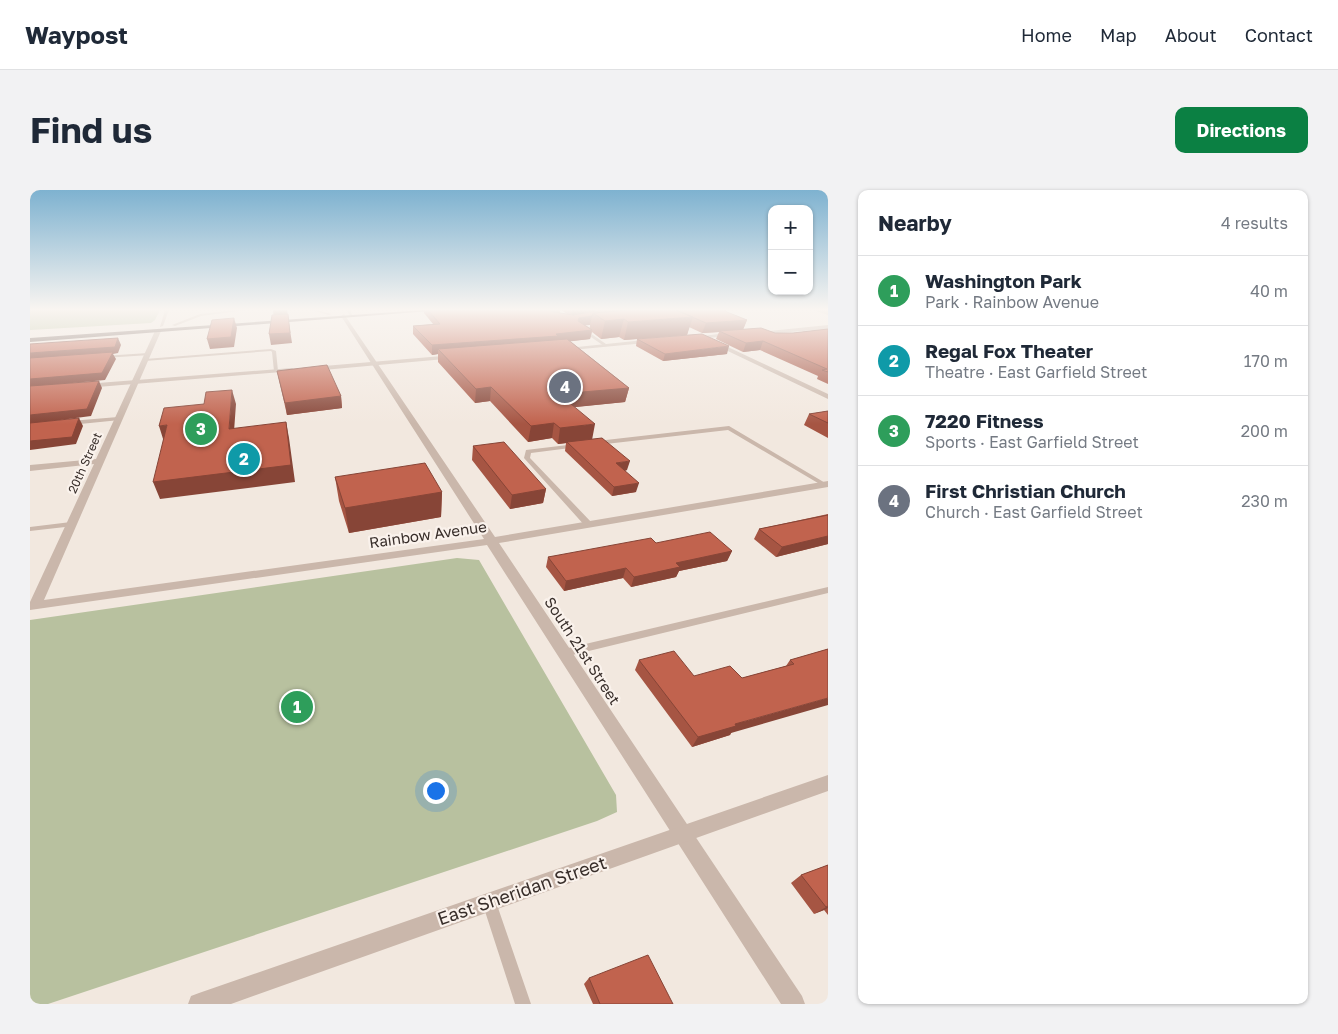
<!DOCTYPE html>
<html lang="en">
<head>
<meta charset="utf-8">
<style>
	body { margin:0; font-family:"Golos Text",sans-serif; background:#f2f2f3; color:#1f2937 }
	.controls { position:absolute; right:15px; top:15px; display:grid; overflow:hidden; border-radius:10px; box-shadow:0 1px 4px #0004 }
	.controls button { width:45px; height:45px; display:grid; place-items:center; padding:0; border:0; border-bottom:1px solid #e0e1e3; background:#fff; color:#1f2937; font:25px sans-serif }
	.you { position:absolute; left:405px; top:600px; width:18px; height:18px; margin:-12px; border:4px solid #fff; border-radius:50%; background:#1a73e8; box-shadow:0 0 0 8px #1a73e833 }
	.badge { display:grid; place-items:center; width:32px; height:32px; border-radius:50%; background:#0b8043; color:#fff; font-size:16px; font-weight:700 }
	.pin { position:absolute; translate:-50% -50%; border:2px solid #fff; box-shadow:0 1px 5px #0006 }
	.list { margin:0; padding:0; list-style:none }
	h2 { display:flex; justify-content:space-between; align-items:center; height:65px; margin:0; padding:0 20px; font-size:21px }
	h2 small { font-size:16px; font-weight:400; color:#747a83 }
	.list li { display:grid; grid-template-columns:32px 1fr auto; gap:15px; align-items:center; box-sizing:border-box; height:70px; padding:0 20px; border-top:1px solid #e0e1e3 }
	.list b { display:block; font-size:19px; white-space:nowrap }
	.list p { margin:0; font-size:16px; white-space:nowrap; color:#747a83 }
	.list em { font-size:16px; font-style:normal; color:#747a83 }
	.map { position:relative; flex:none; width:798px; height:814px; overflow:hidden; border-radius:10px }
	header { display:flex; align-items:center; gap:30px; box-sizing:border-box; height:70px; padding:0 25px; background:#fff; border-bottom:1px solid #e0e1e3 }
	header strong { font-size:24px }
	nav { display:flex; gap:28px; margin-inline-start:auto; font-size:18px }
	.intro { display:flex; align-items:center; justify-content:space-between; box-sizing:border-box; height:120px; padding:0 30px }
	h1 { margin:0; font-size:35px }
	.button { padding:12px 22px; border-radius:10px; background:#0b8043; color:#fff; font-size:18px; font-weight:700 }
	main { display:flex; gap:30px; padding:0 30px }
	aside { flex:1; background:#fff; border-radius:10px; box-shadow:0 1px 4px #0004 }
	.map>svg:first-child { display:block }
	.green { fill:#b8c19f }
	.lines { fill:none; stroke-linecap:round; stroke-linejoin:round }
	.service { fill:#cab7ab; fill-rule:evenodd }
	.minor { fill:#cab7ab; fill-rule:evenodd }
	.tertiary { fill:#cab7ab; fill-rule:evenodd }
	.primary { fill:#79645c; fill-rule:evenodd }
	.wall { fill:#a65543; fill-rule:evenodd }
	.shaded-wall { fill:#874537 }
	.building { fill:#c1634e; stroke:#874537 }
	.labels { text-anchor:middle; stroke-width:4.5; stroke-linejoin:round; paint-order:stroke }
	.far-street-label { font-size:12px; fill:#382e2a; stroke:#faf2ec }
	.street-label { font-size:15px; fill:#382e2a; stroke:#faf2ec }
	.near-street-label { font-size:18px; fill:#382e2a; stroke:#faf2ec }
</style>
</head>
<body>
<header>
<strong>Waypost</strong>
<nav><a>Home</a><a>Map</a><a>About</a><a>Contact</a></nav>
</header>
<div class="intro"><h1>Find us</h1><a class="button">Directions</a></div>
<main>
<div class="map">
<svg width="798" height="814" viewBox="0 0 798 814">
	<rect width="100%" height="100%" fill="#f2e8df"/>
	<!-- green -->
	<path class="green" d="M0,120H130L125,130L121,133L0,140Z
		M427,368L449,370L586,605L587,622L567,631L18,814H0V430Z"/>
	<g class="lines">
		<!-- service -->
		<path class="service" d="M135,120H139L133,136L130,137Z
			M207,120H216L171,126L145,136L142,135L170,124Z
			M281,120H286L301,124L299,125Z
			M316,120H320L323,127H321Z
			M790,120H798V121L791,122Z
			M573,135L572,137L554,139L576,154L574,156L548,138Z
			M241,159L246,161L248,181L246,182L244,181L242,162L241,161L115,171L113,170L115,169Z
			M118,163L120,165L73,168L71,167L73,166Z
			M88,227L91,229L90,230L40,235L37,233L40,231Z
			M699,236L797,294L798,296H793L698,240L567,255L564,253L567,251Z
			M546,254L549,256L548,257L501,263L500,268L562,333L563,335L562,337H556L494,268L496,260Z
			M41,332H44V336L0,341V337Z
			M798,397V403L534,467L531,466L529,463L531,460L534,459Z
			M459,705L464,707L466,712L501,814H485L452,712L454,707Z"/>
		<!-- minor -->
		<path class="minor" d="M786,120L798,121V125L786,121Z
			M314,124L465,347L798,291V297L469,353L772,806L775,814H751L457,355L0,420V412L64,274L0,281V275L66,269L125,141L128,139L131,141L14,410L454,349L311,126Z"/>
		<!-- tertiary -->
		<path class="tertiary" d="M798,135V139L723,145L720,143Z
			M703,142L705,145L661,150L658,148Z
			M624,149L626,152L531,161L528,159Z
			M683,150L798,204V209L681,153Z
			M424,165L426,168L282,181L279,179L282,177Z
			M262,178L264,179V181L55,198L51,196L55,194Z
			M798,585V601L201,814H158L161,806L169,803Z"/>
		<!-- primary -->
		<path class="primary" d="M393,120H413L0,152V148Z"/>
	</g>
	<!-- wall -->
	<path class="wall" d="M394,120H530V123L537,124L531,120H566V121L593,120L697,122L717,130L713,139L745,143H763L798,139V194L787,189L788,186L730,160L713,162L686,149L689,142L672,143L659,137L657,145L594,150L589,147L571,149L562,142L560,149L540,151L599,198L595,212L544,217L562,249L597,280L595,281L606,302L582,306L535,261L536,253L528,254L522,248L498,252L460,211L445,213L408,172V164L402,165L383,144V136L403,134L394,123ZM555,135H560V138Z
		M607,149L697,164L633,171L606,156Z
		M247,181L311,206L312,218L257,225Z
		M798,221V248L774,235L779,224Z
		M443,256L516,299L513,313L480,319L442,270Z
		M305,287L412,302L411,327L319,343L309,311Z
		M798,324V354L746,367L724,349L729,339Z
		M626,353L702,361L697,371L649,381L646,387L601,397L593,388L534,401L516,377L518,367Z
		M798,459L701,543L700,545L662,557L605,480L609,470L664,486L712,488L756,476L760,470Z
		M798,675V725L794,720L784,724L761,693L771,685Z
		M559,788L643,814H563L554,794Z"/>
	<!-- shaded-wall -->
	<path class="shaded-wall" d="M243,120H257L262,153L241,155L239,144L244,129Z
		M542,120H566L565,124L563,123L541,127Z
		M562,126L560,135L548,136L549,128Z
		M663,127L657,145L594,150L598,132Z
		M204,128L207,138L204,157L180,159L177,149Z
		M594,129L589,147L571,149L575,131Z
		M717,130L713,140L689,141V142L672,143L676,133Z
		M562,140L560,149L527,153L408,159V164L402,165V155L526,144Z
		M88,148L91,155L88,163L83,164L86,169L75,190L0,197V163Z
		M733,151L730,160L713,162L716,153Z
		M699,156L697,164L633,171L635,164Z
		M69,191L72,198L61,226L0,234V225Z
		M461,197L460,211L445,213L446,199Z
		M599,198L595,212L527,219L529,204Z
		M202,200L206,214L203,255L199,239Z
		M311,206L312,218L257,225L255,213Z
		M49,228L53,236L46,254L0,260V251Z
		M256,232L259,248L265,292L130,309L123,292Z
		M524,233L522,248L498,252L501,236Z
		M565,234L562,250L528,254L530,238Z
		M137,235L134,252L129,236Z
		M600,271L597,280L584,282L586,273Z
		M609,293L606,302L582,306L584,297Z
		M516,299L513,313L480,319L482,305Z
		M412,302L411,327L319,343L315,318Z
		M798,346V354L746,367L752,357Z
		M702,361L697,371L649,381L646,387L601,397L604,387L646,373Z
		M596,378L593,388L534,401L536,391Z
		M798,508V515L701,543L700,545L662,557L668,547L705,534Z
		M798,716V718L794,720L784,724Z"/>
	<!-- building -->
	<path class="building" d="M398,120H519L524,122L543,125L573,120H593L563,123L562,126L549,128L548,131L562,140L526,144L528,146L402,155L383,136L410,134Z
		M599,120H646L663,127L598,132L594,129L575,131L563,123Z
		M646,120H695L697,122L717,130L676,133Z
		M258,124L260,143L239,144L242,125Z
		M204,128L201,147L177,149L182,130Z
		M731,138L745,143H763L798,139V182L792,180L797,179L733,151L716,153L689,141Z
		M672,144L699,156L635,164L607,149Z
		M88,148L85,157L0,163V154Z
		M537,149L599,198L529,204L565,234L530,238L524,233L501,236L461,197L446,199L408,159Z
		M83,162L72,183L0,189V168Z
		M297,175L311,206L255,213L247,181Z
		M69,191L57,219L0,225V196Z
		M202,200L199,239L256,232L261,275L123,292L137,235L129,236L134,218L174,214L176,202Z
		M798,221V233L779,224Z
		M49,228L42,247L0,251V233Z
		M572,248L600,271L586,273L609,293L584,297L537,252Z
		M474,252L516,299L482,305L443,256Z
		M395,273L412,302L315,318L305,287Z
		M798,325V346L752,357L729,339Z
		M680,342L702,361L646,373L650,377L604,387L596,378L536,391L518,367L621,348L626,353Z
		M798,459V508L705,534L706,536L668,547L609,470L644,461L664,486L700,476L712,488L764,474L760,470Z
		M798,675V716L796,717L771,685Z
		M618,765L643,814H570L559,788Z"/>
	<!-- sky -->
	<linearGradient id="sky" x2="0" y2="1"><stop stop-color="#7eb2d0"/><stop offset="0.51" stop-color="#f9f5f1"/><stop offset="1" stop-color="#f9f5f1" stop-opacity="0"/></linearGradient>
	<rect width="798" height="234" fill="url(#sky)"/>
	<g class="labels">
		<!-- far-street labels -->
		<g class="far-street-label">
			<text transform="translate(55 273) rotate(-66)" y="4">20th Street</text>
		</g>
		<!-- street labels -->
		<g class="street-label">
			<text transform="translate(398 345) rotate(-8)" y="5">Rainbow Avenue</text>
			<text transform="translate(552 461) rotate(57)" y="5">South 21st Street</text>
		</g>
		<!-- near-street labels -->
		<g class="near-street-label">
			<text transform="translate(492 701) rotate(-19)" y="6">East Sheridan Street</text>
		</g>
	</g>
</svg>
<div class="controls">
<button>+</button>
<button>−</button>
</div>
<div class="you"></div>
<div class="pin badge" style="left:267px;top:517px;background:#2e9e5b">1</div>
<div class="pin badge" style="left:214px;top:269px;background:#0f9aa8">2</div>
<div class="pin badge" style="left:171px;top:239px;background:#2e9e5b">3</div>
<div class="pin badge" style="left:535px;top:197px;background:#6b7280">4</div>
</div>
<aside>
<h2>Nearby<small>4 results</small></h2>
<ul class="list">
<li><span class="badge" style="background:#2e9e5b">1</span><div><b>Washington Park</b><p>Park · Rainbow Avenue</p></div><em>40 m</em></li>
<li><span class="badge" style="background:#0f9aa8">2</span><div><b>Regal Fox Theater</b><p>Theatre · East Garfield Street</p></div><em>170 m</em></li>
<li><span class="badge" style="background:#2e9e5b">3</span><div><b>7220 Fitness</b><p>Sports · East Garfield Street</p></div><em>200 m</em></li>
<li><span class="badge" style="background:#6b7280">4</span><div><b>First Christian Church</b><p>Church · East Garfield Street</p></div><em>230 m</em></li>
</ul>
</aside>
</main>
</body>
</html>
